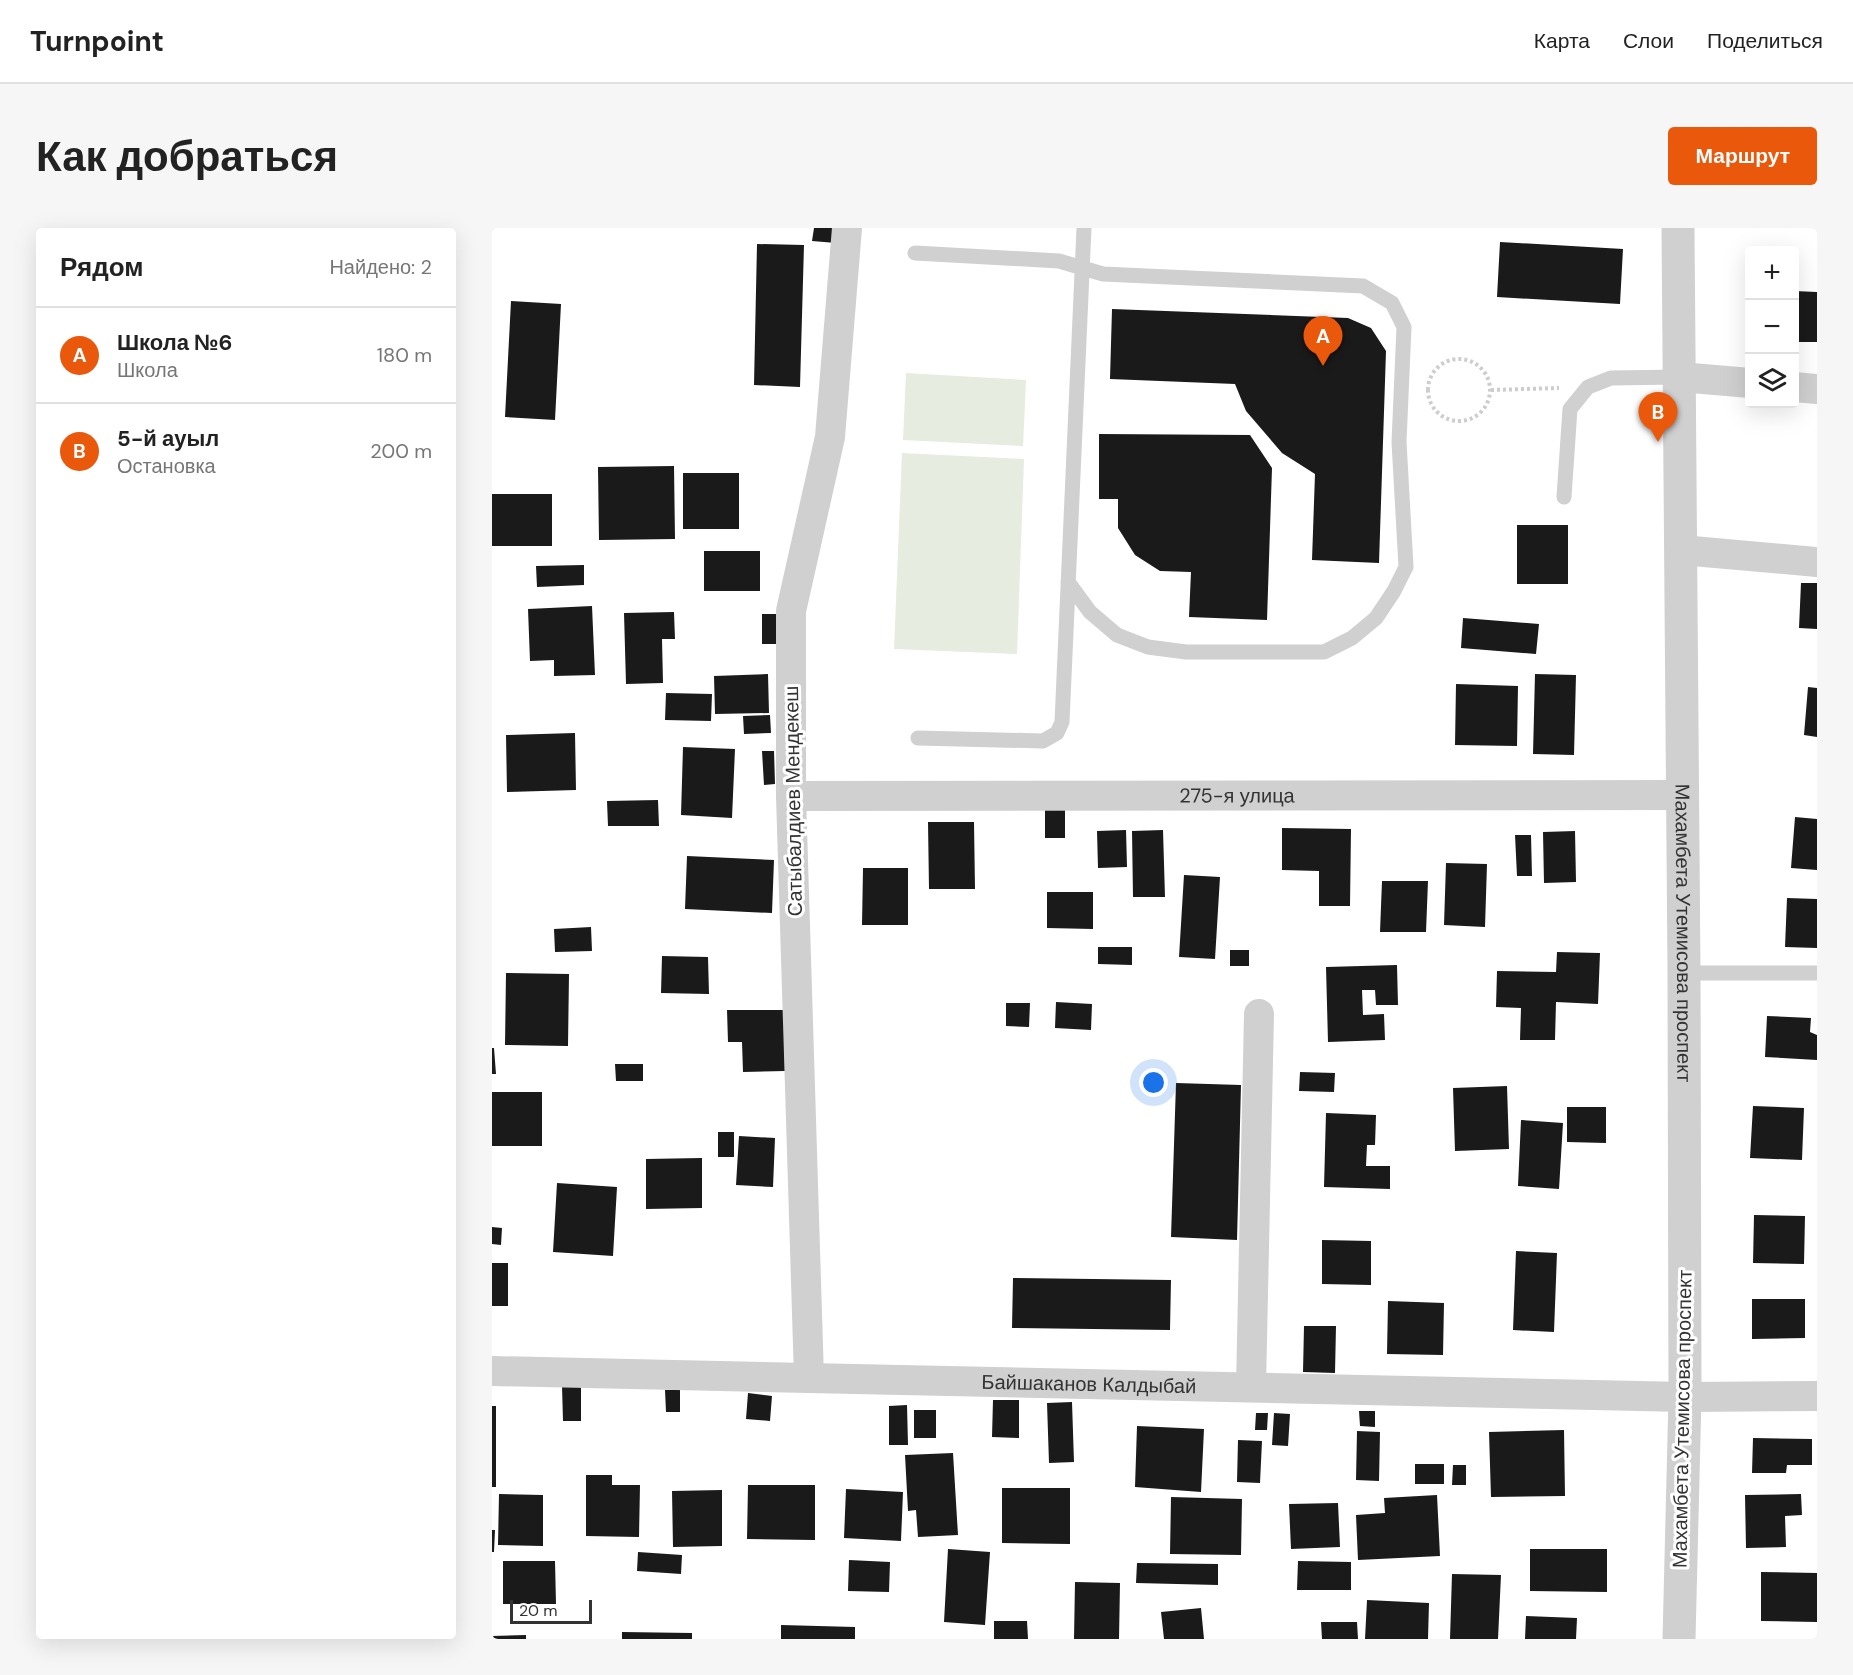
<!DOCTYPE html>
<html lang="ru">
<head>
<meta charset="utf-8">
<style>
	body { margin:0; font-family:"DM Sans",sans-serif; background:#f6f6f6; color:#222 }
	.controls { position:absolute; right:18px; top:18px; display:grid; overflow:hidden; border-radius:6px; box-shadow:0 6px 24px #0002 }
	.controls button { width:54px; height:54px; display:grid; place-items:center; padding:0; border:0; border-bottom:2px solid #e0e0e0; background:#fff; color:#222; font:30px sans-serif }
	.scale { position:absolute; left:18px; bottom:15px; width:82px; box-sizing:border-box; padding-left:6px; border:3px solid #333; border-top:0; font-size:16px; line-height:21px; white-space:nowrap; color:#333; -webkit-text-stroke:4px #fff; paint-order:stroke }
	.you { position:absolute; left:662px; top:855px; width:21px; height:21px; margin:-15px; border:4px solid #fff; border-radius:50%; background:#1a73e8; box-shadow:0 0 0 9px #1a73e833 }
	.badge { display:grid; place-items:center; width:39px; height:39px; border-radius:50%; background:#ea580c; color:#fff; font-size:20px; font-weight:700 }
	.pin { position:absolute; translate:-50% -50px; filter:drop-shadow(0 2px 3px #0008) }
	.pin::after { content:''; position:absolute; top:32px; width:21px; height:18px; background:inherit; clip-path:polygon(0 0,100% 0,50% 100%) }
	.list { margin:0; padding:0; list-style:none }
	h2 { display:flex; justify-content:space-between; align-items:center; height:78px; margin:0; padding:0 24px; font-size:26px }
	h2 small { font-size:20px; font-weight:400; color:#767676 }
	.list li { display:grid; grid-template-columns:39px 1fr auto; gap:18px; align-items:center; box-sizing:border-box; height:96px; padding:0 24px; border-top:2px solid #e0e0e0 }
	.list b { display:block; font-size:22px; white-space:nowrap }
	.list p { margin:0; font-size:20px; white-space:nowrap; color:#767676 }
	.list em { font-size:20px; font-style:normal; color:#767676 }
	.icon { flex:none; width:33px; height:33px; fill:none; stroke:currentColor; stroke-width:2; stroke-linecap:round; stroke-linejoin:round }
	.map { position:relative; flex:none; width:1325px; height:1411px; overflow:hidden; border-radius:6px }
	header { display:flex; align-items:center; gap:36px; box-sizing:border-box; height:84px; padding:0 30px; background:#fff; border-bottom:2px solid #e0e0e0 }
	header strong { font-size:28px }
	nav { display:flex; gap:33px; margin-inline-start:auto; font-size:21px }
	.intro { display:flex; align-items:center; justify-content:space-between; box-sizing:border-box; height:144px; padding:0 36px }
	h1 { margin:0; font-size:42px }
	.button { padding:15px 27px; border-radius:6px; background:#ea580c; color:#fff; font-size:21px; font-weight:700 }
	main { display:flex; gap:36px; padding:0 36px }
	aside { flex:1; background:#fff; border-radius:6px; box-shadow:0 6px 24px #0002 }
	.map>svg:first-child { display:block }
	.green { fill:#e6ecdf }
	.building { fill:#1a1a1a }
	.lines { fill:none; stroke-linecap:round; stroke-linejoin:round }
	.path { stroke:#cdcdcd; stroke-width:4; stroke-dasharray:3 3; stroke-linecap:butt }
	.service { stroke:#d0d0d0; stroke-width:15 }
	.minor { stroke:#d0d0d0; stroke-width:30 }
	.tertiary { stroke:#d0d0d0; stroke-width:33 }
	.labels { text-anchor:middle; stroke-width:6; stroke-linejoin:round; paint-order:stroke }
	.street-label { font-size:20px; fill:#333; stroke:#fff }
</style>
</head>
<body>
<header>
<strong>Turnpoint</strong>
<nav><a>Карта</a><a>Слои</a><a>Поделиться</a></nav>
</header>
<div class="intro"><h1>Как добраться</h1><a class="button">Маршрут</a></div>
<main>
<aside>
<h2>Рядом<small>Найдено: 2</small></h2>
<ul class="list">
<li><span class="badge">A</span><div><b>Школа №6</b><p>Школа</p></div><em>180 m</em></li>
<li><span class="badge">B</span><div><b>5-й ауыл</b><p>Остановка</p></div><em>200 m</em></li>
</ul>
</aside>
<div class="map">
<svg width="1325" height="1411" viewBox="0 0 1325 1411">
	<rect width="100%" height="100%" fill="#fff"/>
	<!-- green -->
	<path class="green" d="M414,145L534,152L531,218L411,212Z
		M410,225L532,231L525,426L402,421Z"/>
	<!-- building -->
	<path class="building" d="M322,0H345L344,15L320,13Z
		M1008,14L1131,21L1128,76L1005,69Z
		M265,16L312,17L308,159L262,157Z
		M1302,63L1325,64V114H1302Z
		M19,73L69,76L63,192L13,189Z
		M620,81L856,90L879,100L894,123L887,335L820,332L823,246L790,225L754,183L743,156L618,151Z
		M607,206L758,207L780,240L775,392L697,389L699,344L668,343L643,327L626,300V271H607Z
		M182,238L183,311L107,312L106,239Z
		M191,245H247V301H191Z
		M0,266H60V318H0Z
		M1025,297H1076V356H1025Z
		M212,323H268V363H212Z
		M92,337V357L45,359L44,338Z
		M1309,355H1325V401L1307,400Z
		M100,378L103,447L62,448V432L38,433L36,381Z
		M182,384L183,411H170L171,455L134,456L132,385Z
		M270,386H288V416H270Z
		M971,390L1047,396L1044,426L969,420Z
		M276,446L277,485L223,486L222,448Z
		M1043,446L1084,447L1082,527L1041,526Z
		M964,456L1026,458L1025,518L963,517Z
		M1316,459L1325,460V509L1312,507Z
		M174,465L220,466L219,493L173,492Z
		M278,487L279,505L252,506L251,488Z
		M83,505L84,562L15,564L14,507Z
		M191,519L243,521L240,590L189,587Z
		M270,523H282L283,556L272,557Z
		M166,572L167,598H116L115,573Z
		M553,581H573V610H553Z
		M1303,589L1325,591V642L1299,640Z
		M436,594H482L483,661H437Z
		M790,600L859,601L858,678H827V643L790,642Z
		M634,602L635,639L606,640L605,603Z
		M671,602L673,669H641L640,603Z
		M1083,603L1084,654L1052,655L1051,604Z
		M1023,607H1039L1040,648H1025Z
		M195,628L282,632L280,685L193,681Z
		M954,635L995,636L993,699L952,697Z
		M371,640H416V697H370Z
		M692,647L728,649L723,731L687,729Z
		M890,653H936L934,704H888Z
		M555,664H601V701L555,700Z
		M1295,670L1325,671V720L1293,719Z
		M99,699L100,723L63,724L62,701Z
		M606,719H640V737L606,736Z
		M738,722H757V738H738Z
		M1065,724L1108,725L1106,776L1064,774L1063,812H1028L1029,780L1004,779L1005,743L1064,744Z
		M170,728L216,729L217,766L169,765Z
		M905,737L906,777H884L883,762H870L871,787L892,786L893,812L836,814L834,739Z
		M14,745L77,746L76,818L13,817Z
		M564,774L600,776L599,802L563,800Z
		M514,775H538L537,799L514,798Z
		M235,782H292L293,843L251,844L250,814H236Z
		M1275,788L1319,790L1318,804L1325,807V832L1273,829Z
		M0,820H2L4,846H0Z
		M123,836H151V853H124Z
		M808,844L843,845L842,864L807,863Z
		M684,855L749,857L745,1012L679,1009Z
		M1015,858L1017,921L963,923L961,860Z
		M0,864H50V918H0Z
		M1261,878L1312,880L1310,932L1258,930Z
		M1075,879H1114V915L1075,914Z
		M834,885L884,887L883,917H875L874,938H898V961L832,959Z
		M1029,892L1071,895L1067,961L1026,958Z
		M226,904H242V929H226Z
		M247,908L283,910L281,959L244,957Z
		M210,930V980L154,981V931Z
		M65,955L125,959L121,1028L61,1024Z
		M1262,987L1313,988L1312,1036L1261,1035Z
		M0,999L10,1000L9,1017L0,1016Z
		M830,1012L879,1013V1057L830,1056Z
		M1024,1023L1065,1025L1062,1104L1021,1102Z
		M0,1035H16V1078H0Z
		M521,1050L679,1052L678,1102L520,1100Z
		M1260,1071H1313V1110L1260,1111Z
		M896,1073L952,1075L951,1127L895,1126Z
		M812,1098H844L843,1145L811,1144Z
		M70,1158L89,1159V1193H71Z
		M173,1162H188V1184H174Z
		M256,1165L280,1168L278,1193L254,1191Z
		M501,1172H527V1210L500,1209Z
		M580,1174L582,1234L557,1235L555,1175Z
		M415,1177L416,1217H397V1178Z
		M0,1178H4V1259H0Z
		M422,1182H444V1210H422Z
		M867,1183H883V1199L868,1198Z
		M764,1185H776L775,1202H763Z
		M782,1185L798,1186L796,1218L780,1217Z
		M645,1198L712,1201L709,1264L643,1259Z
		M1072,1202L1073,1268L999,1269L997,1204Z
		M865,1203L888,1204L887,1253L864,1252Z
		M1261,1210L1320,1211V1237H1295L1294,1245H1260Z
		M746,1212L770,1213L768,1255L745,1254Z
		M461,1225L466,1307L426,1309L424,1282L416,1283L413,1227Z
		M923,1236H952V1256H923Z
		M961,1237H974V1257H960Z
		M94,1247H120V1257H148L147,1309L94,1308Z
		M256,1257H323V1312L255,1311Z
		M510,1260H578V1316L510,1315Z
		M354,1261L411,1264L409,1313L352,1310Z
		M230,1262V1318L181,1319L180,1263Z
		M7,1266L51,1267V1318L6,1317Z
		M1309,1266L1310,1287L1293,1288L1294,1319L1254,1320L1253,1267Z
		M945,1267L948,1328L866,1332L864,1287L893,1285L892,1270Z
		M679,1269L750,1271L749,1327L678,1326Z
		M846,1275L848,1319L799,1321L797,1276Z
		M0,1302H3L2,1324H0Z
		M456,1321L498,1324L493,1397L452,1394Z
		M1038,1321H1115V1364L1038,1363Z
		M146,1324L190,1327L189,1346L145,1343Z
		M357,1332L398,1334L397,1364L356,1363Z
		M11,1333H63L64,1376H11Z
		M806,1333L859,1334V1362H805Z
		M645,1335L726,1336V1357L644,1355Z
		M1269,1344L1325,1345V1394L1269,1393Z
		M960,1346L1009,1347L1006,1411H958Z
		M583,1354L628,1355L627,1411H582Z
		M875,1372L937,1375L936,1411H873Z
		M709,1380L712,1411H672L669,1384Z
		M1034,1388L1085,1390L1084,1411H1033Z
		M502,1393H535L536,1411H502Z
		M829,1394H865L866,1411H830Z
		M289,1397L363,1399V1411H289Z
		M130,1404L200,1405V1411H130Z
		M34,1407V1411H0V1408Z"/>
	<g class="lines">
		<!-- path -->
		<path class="path" d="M936 162a31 31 0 1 1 62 0a31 31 0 1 1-62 0Z
			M999,162L1067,160"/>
		<!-- service -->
		<path class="service" d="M423,25L567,33L611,46L871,58L900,75L912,99L907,214L914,339L902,363L884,390L860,410L832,424H694L656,419L625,407L598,384L576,354
			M1072,269L1078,181L1096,159L1119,150L1188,149
			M426,510L551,513L565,505L570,494L592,0
			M1192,745H1325"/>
		<!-- minor -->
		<g class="minor">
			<path d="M1188,149L1258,155"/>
			<path d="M1302,159L1325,161"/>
			<path d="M1189,322L1325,334"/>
			<path id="s1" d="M299,568L1191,567"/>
			<path id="s2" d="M0,1143L1193,1169L1325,1168"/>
			<path d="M317,1150L299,568V383L338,209L355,0"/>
			<path d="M759,1159L767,786"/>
		</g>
		<!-- tertiary -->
		<path class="tertiary" id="s3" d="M1186,0L1192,745L1193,1169L1187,1411"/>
	</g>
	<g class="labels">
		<!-- street labels -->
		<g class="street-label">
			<text dy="7" stroke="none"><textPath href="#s1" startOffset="446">275-я улица</textPath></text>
			<text transform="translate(301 573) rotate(-91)" y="7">Сатыбалдиев Мендекеш</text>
			<text dy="7" stroke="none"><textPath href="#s3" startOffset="705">Махамбета Утемисова проспект</textPath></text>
			<text dy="7" stroke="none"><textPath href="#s2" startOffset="597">Байшаканов Калдыбай</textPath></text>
			<text transform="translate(1190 1191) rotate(-89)" y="7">Махамбета Утемисова проспект</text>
		</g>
	</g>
</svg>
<div class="controls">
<button>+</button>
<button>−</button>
<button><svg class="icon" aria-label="layers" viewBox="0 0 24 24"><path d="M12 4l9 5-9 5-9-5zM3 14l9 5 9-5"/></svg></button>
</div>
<div class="scale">20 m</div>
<div class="you"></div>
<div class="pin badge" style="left:831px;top:138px">A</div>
<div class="pin badge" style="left:1166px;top:214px">B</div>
</div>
</main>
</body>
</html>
